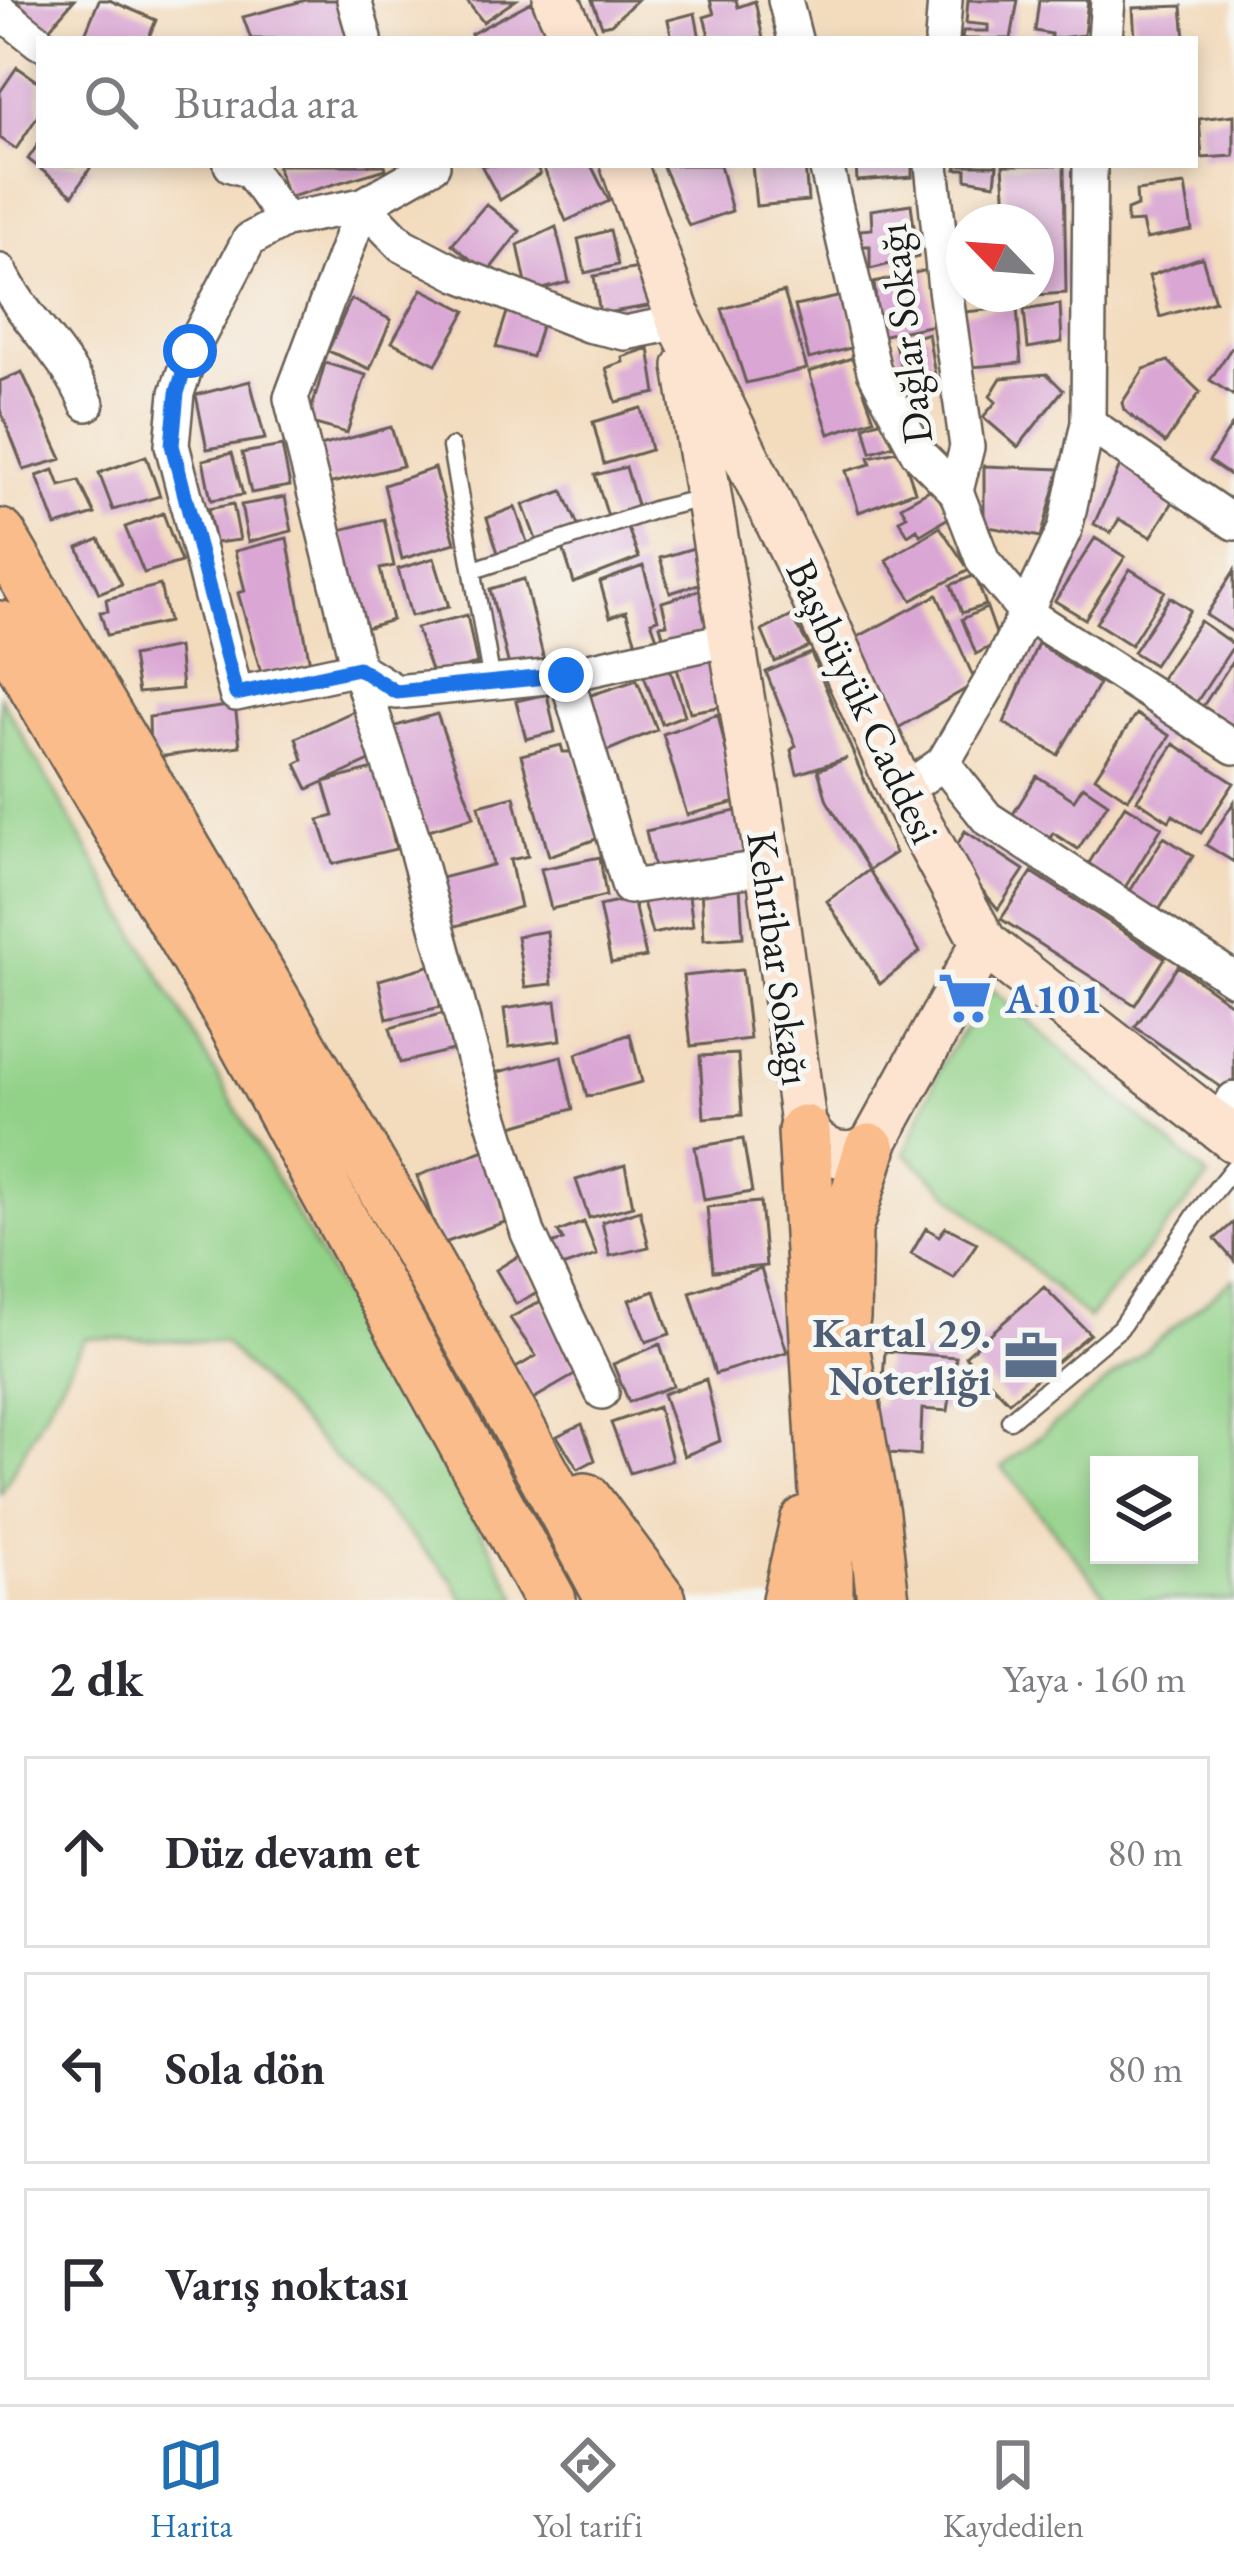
<!DOCTYPE html>
<html lang="tr">
<head>
<meta charset="utf-8">
<style>
	body { margin:0; font-family:"EB Garamond",serif; background:#f7f7f7; color:#2b2b33 }
	.controls { position:absolute; right:36px; bottom:36px; display:grid; overflow:hidden; border-radius:0px; box-shadow:0 6px 18px #0003 }
	.controls button { width:108px; height:108px; display:grid; place-items:center; padding:0; border:0; border-bottom:3px solid #e1e1e2; background:#fff; color:#2b2b33; font:60px sans-serif }
	.compass { position:absolute; left:946px; top:204px; width:108px; height:108px; border-radius:50%; background:#fff; box-shadow:0 6px 18px #0003; rotate:295deg }
	.stop { position:absolute; width:36px; height:36px; margin:-27px; border:9px solid #1a73e8; border-radius:50%; background:#fff }
	.stop.end { background:#1a73e8; border-color:#fff; box-shadow:0 3px 12px #0008 }
	.list { margin:0; padding:0; list-style:none }
	h2 { display:flex; justify-content:space-between; align-items:center; height:156px; margin:0; padding:0 48px; font-size:51px }
	h2 small { font-size:39px; font-weight:400; color:#7c7c81 }
	.list li { display:grid; grid-template-columns:78px 1fr auto; gap:36px; align-items:center; box-sizing:border-box; height:192px; margin:0 24px 24px; padding:0 24px; border:3px solid #e1e1e2; border-radius:0px }
	.list b { display:block; font-size:45px; white-space:nowrap }
	.list em { font-size:39px; font-style:normal; color:#7c7c81 }
	.icon { flex:none; width:66px; height:66px; fill:none; stroke:currentColor; stroke-width:2; stroke-linecap:round; stroke-linejoin:round }
	.map { position:relative; flex:none; width:1234px; height:1600px; overflow:hidden }
	.search { position:absolute; background:#fff; box-shadow:0 6px 18px #0003; left:36px; right:36px; top:36px; height:132px; display:flex; align-items:center; gap:30px; box-sizing:border-box; padding:0 42px; border-radius:0px; color:#7c7c81; font-size:45px }
	.sheet { height:804px; background:#fff }
	nav { display:flex; justify-content:space-around; align-items:center; box-sizing:border-box; height:168px; border-top:3px solid #e1e1e2; background:#fff; font-size:33px; color:#7c7c81 }
	nav a { display:grid; justify-items:center; gap:6px }
	nav .on { color:#1f6fb2 }
	.map>svg:first-child { display:block }
	.green { fill:#92d188; stroke:#577652; stroke-width:3; fill-rule:evenodd }
	.building { fill:#daa7d4 }
	.lines { fill:none; stroke-linecap:round; stroke-linejoin:round }
	.lane-casing { stroke:#675f54; stroke-width:21 }
	.street-casing { stroke:#675f54; stroke-width:38 }
	.secondary-casing { stroke:#675f54; stroke-width:50 }
	.primary-casing { stroke:#675f54; stroke-width:56 }
	.lane { stroke:#fff; stroke-width:16 }
	.street { stroke:#fff; stroke-width:33 }
	.secondary { stroke:#fde4d0; stroke-width:45 }
	.primary { stroke:#f9bc8a; stroke-width:51 }
	.route { stroke:#1a73e8; stroke-width:15 }
	.labels { text-anchor:middle; stroke-width:10; stroke-linejoin:round; paint-order:stroke }
	.street-label { font-size:42px; fill:#1c1c1c; stroke:#f6f6f2 }
	.shop-label { font-size:42px; font-weight:bold; fill:#366cbe; stroke:#f6f6f2; text-anchor:start }
	.service-label { font-size:42px; font-weight:bold; fill:#4e5e75; stroke:#f6f6f2; text-anchor:end }
</style>
</head>
<body>
<div class="map">
<svg width="1234" height="1600" viewBox="0 0 1234 1600">
	<rect width="100%" height="100%" fill="#f6f6f2"/>
	<filter id="ink" filterUnits="userSpaceOnUse"><feTurbulence type="fractalNoise" baseFrequency=".00833" numOctaves="2"/><feDisplacementMap in="SourceGraphic" scale="24" xChannelSelector="R" yChannelSelector="G"/><feConvolveMatrix kernelMatrix="1 2 1 2 8 2 1 2 1" color-interpolation-filters="sRGB"/></filter>
	<filter id="wash" filterUnits="userSpaceOnUse"><feTurbulence type="fractalNoise" baseFrequency=".004" numOctaves="4" result="noise"/><feDisplacementMap in="SourceGraphic" scale="48" xChannelSelector="R" yChannelSelector="G"/><feGaussianBlur stdDeviation="2.7" result="paint"/><feColorMatrix in="noise" values="0 0 0 0 0 0 0 0 0 0 0 0 0 0 0 0 0 1.4 0 .05"/><feComposite in="paint" operator="in"/></filter>
	<g filter="url(#wash)">
		<rect width="100%" height="100%" fill="#f3dbbd"/>
		<!-- green -->
		<path class="green" d="M0,696L434,1455L450,1474L519,1600H463L451,1578L223,1342L85,1338L0,1495Z
			M992,989L1209,1177L1088,1319L905,1153L943,1061Z
			M1234,1278V1600H1110L1002,1467ZM1099,1465H1189V1555H1099Z"/>
		<g id="blocks">
			<!-- building -->
			<path class="building" d="M16,0H74L47,31Z
				M99,0H109L156,20L148,39H83Z
				M306,0H342L350,39H251L243,17Z
				M466,0H516L483,22Z
				M592,0H637L611,24L602,26Z
				M710,0H736L738,7L755,1L763,39H710L704,17L714,14Z
				M968,0H1018L1011,39H962L963,31H988V25L966,23Z
				M1039,0H1088L1084,35L1051,39V34L1035,31Z
				M531,2L548,39H474L471,34Z
				M1182,6L1185,39H1135L1133,8Z
				M695,13L700,39H672L668,20Z
				M17,67L39,82V114L16,149L0,138V92Z
				M1234,115V156L1202,158L1199,119Z
				M39,143V165H92L73,195L28,159Z
				M277,165H385L386,169L287,198Z
				M481,165H536L540,174L500,200Z
				M552,165H591L609,201L566,221L544,169Z
				M662,165H720L732,211L689,226Z
				M752,165H805L808,201L756,206Z
				M856,165H912V177L857,181Z
				M957,165H997L995,184L966,179V169H956Z
				M1003,165H1064L1066,293L1036,295V255L1044,254L1041,225L1007,222Z
				M1185,185L1192,230L1146,239L1142,222L1127,223V210L1137,206L1136,191Z
				M486,204L520,231L487,273L452,244Z
				M911,204L918,257L870,269V246H862L860,230L872,229L871,210Z
				M556,227L569,282L528,293L518,245Z
				M610,230L618,265L585,273L578,239Z
				M1202,257L1215,301L1160,317L1149,276Z
				M650,266L660,304L600,314L594,276Z
				M927,270L934,325L880,336L874,283Z
				M422,289L466,311L436,364L392,342Z
				M784,292L807,369L746,383L722,309Z
				M847,295L855,347L809,359L795,306Z
				M351,299L391,320L370,369L328,351Z
				M1060,304L1062,342L1028,348L1024,310Z
				M509,306L544,316L532,357L496,347Z
				M1017,307L1021,363L972,367L964,312Z
				M928,333L936,381L906,388L895,344Z
				M1234,344V396L1210,380Z
				M649,348L656,393L616,402L606,368L623,362L622,357Z
				M852,358L874,419L829,434L809,372Z
				M1168,361L1200,392L1165,443L1124,410L1122,403L1144,369Z
				M325,363L366,375L347,433L308,422Z
				M22,372L62,459L24,470L0,409V381Z
				M1047,374L1063,390L1018,447L983,417L996,402L990,396L1001,378Z
				M250,381L265,439L207,449L196,395Z
				M641,408L651,450L604,464L593,422Z
				M888,418L898,444L871,452L864,426Z
				M1234,422V478L1209,461Z
				M391,427L403,466L328,484L320,446Z
				M282,446L290,486L251,493L242,453Z
				M901,450L915,491L859,512L846,471L871,464L869,457Z
				M232,453L243,495L211,500L203,460Z
				M146,456L160,496L113,510L99,473Z
				M1121,464L1176,497L1151,537L1119,519L1111,533L1094,524Z
				M984,466L1060,469L1041,537L984,526Z
				M626,467L639,512L609,520L595,475Z
				M435,468L455,543L402,559L384,485Z
				M54,470L60,486L79,481L95,514L56,526L37,476Z
				M933,488L950,517L920,535L917,529L908,535L899,520L907,516L901,506Z
				M563,491L579,528L537,542L523,505Z
				M285,497L292,531L248,542L241,505Z
				M233,504L240,540L215,543L208,509Z
				M515,507L528,545L499,556L487,518Z
				M163,513L181,562L144,573L125,527Z
				M384,519L394,566L380,569L392,620L362,629L348,578L353,577L340,530Z
				M626,523L639,558L574,583L563,548Z
				M940,527L969,570L912,600L886,560Z
				M287,538L310,664L262,676L238,593L245,591L235,551Z
				M1095,538L1125,557L1085,619L1055,601Z
				M99,539L122,584L99,593L78,548Z
				M697,547L705,582L670,593L660,558Z
				M434,558L449,607L411,616L398,569Z
				M643,566L658,619L651,621L657,638L637,646L626,611L610,617L600,582Z
				M1130,569L1165,591L1131,645L1096,623Z
				M1234,571V633L1206,615Z
				M975,575L986,605L962,613L951,585Z
				M524,579L545,664L510,670L490,589Z
				M160,585L168,622L107,635L100,612L108,611L106,599Z
				M710,587L716,608L702,610L709,631L666,646L660,625L667,624L662,602Z
				M937,595L976,683L898,728L854,639Z
				M1170,597L1190,610L1154,665L1133,652Z
				M987,608L999,642L976,654L962,619Z
				M467,615L477,664L433,676L416,628Z
				M792,616L809,647L775,662L762,631Z
				M1200,621L1234,645L1196,703L1160,680Z
				M1038,643L1099,684L1058,755L1004,723Z
				M178,647L182,689L138,693L132,656Z
				M811,653L895,853L869,870L827,801L818,770L847,758L797,774L791,750L796,746L766,672Z
				M711,657L724,706L690,712L676,665Z
				M1234,659V727L1203,706Z
				M670,669L685,715L662,724L644,676Z
				M637,680L657,730L602,753L585,697Z
				M547,694L555,732L526,739L516,701Z
				M235,705L240,746L150,758L149,717Z
				M354,711L374,759L308,789L296,764L303,760L296,738Z
				M437,714L474,817L425,831L389,728Z
				M718,714L737,802L687,815L663,734Z
				M1136,714L1170,736L1128,799L1095,777Z
				M1174,744L1234,783L1201,833L1173,815L1169,821L1137,800Z
				M561,745L563,752H576L582,789L599,838L549,856L521,755Z
				M377,768L396,849L333,864L319,820L334,816L324,782Z
				M1037,776L1074,800L1083,786L1108,803L1078,849L1053,833L1046,845L1008,822Z
				M514,796L528,856L510,860L520,907L453,927L441,878L493,865L479,805Z
				M1234,802V862L1206,845Z
				M1125,805L1162,827L1121,894L1084,871Z
				M740,810L748,862L656,877L646,831Z
				M965,831L1024,870L998,909L952,854Z
				M1164,837L1193,856L1154,918L1125,899Z
				M600,857L606,896L551,909L541,869Z
				M869,870L920,952L880,984L827,901Z
				M1032,872L1165,958L1135,1005L1001,919Z
				M740,886L743,937L704,940L701,888Z
				M688,888L693,926L652,934L642,898Z
				M633,899L646,957L611,963L599,906Z
				M547,931L552,984L525,987L517,936Z
				M435,964L445,1006L387,1019L379,980Z
				M1178,966L1234,1006V1083L1228,1092L1135,1027Z
				M742,970L750,1039L691,1046L683,976Z
				M556,1001L561,1040L509,1047L504,1009Z
				M447,1012L456,1049L400,1063L390,1028Z
				M630,1034L642,1082L587,1097L576,1054Z
				M738,1054L742,1115L704,1118L700,1056Z
				M561,1056L573,1109L509,1127L498,1072Z
				M743,1139L752,1192L704,1200L695,1147Z
				M487,1149L505,1222L441,1244L417,1176Z
				M625,1165L633,1206L589,1218L576,1180Z
				M760,1202L766,1266L713,1271L707,1207Z
				M640,1210L649,1247L610,1256L602,1222Z
				M584,1222L597,1255L562,1267L551,1244L563,1240L558,1232Z
				M1234,1222V1261L1215,1239Z
				M946,1227L977,1243L954,1278L911,1254L926,1228L939,1236Z
				M520,1255L537,1293L516,1304L496,1270Z
				M761,1269L787,1352L715,1374L690,1292Z
				M1044,1287L1090,1334L1009,1402L965,1356Z
				M655,1291L670,1334L646,1342L629,1300Z
				M543,1300L578,1373L533,1399L514,1369L536,1356L510,1318Z
				M660,1344L673,1386L629,1402L613,1364Z
				M885,1351L956,1357L948,1411L922,1409L920,1455L871,1452L872,1405L881,1406Z
				M706,1379L720,1441L684,1456L663,1394Z
				M658,1407L672,1460L630,1473L611,1423Z
				M582,1424L595,1460L578,1469L557,1436Z"/>
		</g>
	</g>
	<g filter="url(#ink)">
		<use href="#blocks" fill-opacity="0" stroke="#675f54" stroke-width="3"/>
		<g class="lines">
			<defs>
				<path id="lane" d="M451,447L492,682
					M474,570L657,509L707,497
					M1010,1420L1120,1328L1197,1213L1234,1167"/>
				<path id="street" d="M354,0L365,39
					M785,0L795,39
					M0,11L39,42
					M942,39L945,0
					M1105,39L1108,0
					M231,165L250,171L285,220
					M433,165L363,205L291,398L358,668L412,835L471,1051L528,1233L602,1392
					M826,165L874,371L918,453L956,491L983,561L1026,613L1234,747
					M932,165L945,289L967,447L956,491
					M0,271C23,320 67,354 87,404
					M680,322L625,333L588,325L458,274L402,245L363,205L285,220L249,240L191,351L177,393L172,445L236,694L358,668L396,692L566,675L729,639
					M1088,423L1234,523
					M566,675L629,887L769,867
					M943,763L987,818L1234,979
					M902,792L943,763L1002,662L1065,529L1088,423L1090,165
					M1216,1124L1234,1099"/>
				<path id="secondary" d="M556,0L574,39
					M624,165L680,322L797,560L902,792L984,943L1234,1139
					M687,366L769,867L804,1131C824,1154 840,1160 870,1150L984,943"/>
				<path id="primary" d="M0,535C207,888 420,1238 612,1600
					M0,627L232,1019L550,1600
					M804,1131L827,1526V1600
					M844,1318L846,1229L870,1150
					M845,1357L873,1514L883,1600
					M585,1499L660,1600
					M788,1600L806,1522"/>
			</defs>
			<!-- lane casing -->
			<use href="#lane" class="lane-casing"/>
			<!-- street casing -->
			<use href="#street" class="street-casing"/>
			<!-- secondary casing -->
			<use href="#secondary" class="secondary-casing"/>
			<!-- primary casing -->
			<use href="#primary" class="primary-casing"/>
			<!-- lane -->
			<use href="#lane" class="lane"/>
			<!-- street -->
			<use href="#street" class="street"/>
			<!-- secondary -->
			<use href="#secondary" class="secondary"/>
			<!-- primary -->
			<use href="#primary" class="primary"/>
		</g>
	</g>
	<g class="lines" filter="url(#ink)">
		<!-- route -->
		<path class="route" d="M190,351L177,393L172,445L236,694L358,668L396,692L566,675"/>
	</g>
	<!-- icons -->
	<defs>
		<symbol id="supermarket-bare" viewBox="-9 -9 18 18"><path d="M-6-5.5h2.5l.6 2H6L4.5 2H-2.5L-4.4-4H-6ZM-1.5 3.2a1.3 1.3 0 1 0 .1 0ZM3 3.2a1.3 1.3 0 1 0 .1 0Z" fill="#3f7fe0" stroke="#f6f6f2" stroke-width="2.5" paint-order="stroke"/></symbol>
		<symbol id="office-bare" viewBox="-9 -9 18 18"><path d="M-6-3h4V-5.5h4V-3h4V5H-6ZM-1-4.5V-3h2v-1.5ZM-6 0V1H6V0Z" fill="#5c6f8a" stroke="#f6f6f2" stroke-width="2.5" paint-order="stroke"/></symbol>
	</defs>
	<g fill-rule="evenodd">
		<use href="#supermarket-bare" x="927" y="960" width="76" height="76"/>
		<use href="#office-bare" x="993" y="1318" width="76" height="76"/>
	</g>
	<g class="labels">
		<!-- street labels -->
		<g class="street-label">
			<text transform="translate(904 334) rotate(-97)" y="15">Dağlar Sokağı</text>
			<text transform="translate(864 701) rotate(65)" y="15">Başıbüyük Caddesi</text>
			<text transform="translate(780 958) rotate(82)" y="15">Kehribar Sokağı</text>
		</g>
		<!-- shop labels -->
		<g class="shop-label">
			<text x="1005" y="1013">A101</text>
		</g>
		<!-- service labels -->
		<g class="service-label">
			<text x="991" y="1347">Kartal 29.<tspan x="991" dy="48">Noterliği</tspan></text>
		</g>
	</g>
</svg>
<div class="controls">
<button><svg class="icon" aria-label="layers" viewBox="0 0 24 24"><path d="M12 4l9 5-9 5-9-5zM3 14l9 5 9-5"/></svg></button>
</div>
<svg class="compass" viewBox="-18 -18 36 36"><path d="M0-13l5 13h-10z" fill="#e53935"/><path d="M0 13l5-13h-10z" fill="#7c7c81"/></svg>
<div class="stop" style="left:190px;top:351px"></div>
<div class="stop end" style="left:566px;top:675px"></div>
<div class="search"><svg class="icon" aria-label="search" viewBox="0 0 24 24"><circle cx="10" cy="10" r="6"/><path d="M15 15l6 6"/></svg>Burada ara</div>
</div>
<section class="sheet">
<h2>2 dk<small>Yaya · 160 m</small></h2>
<ul class="list">
<li><svg class="icon" aria-label="ahead" viewBox="0 0 24 24"><path d="M12 20V5M6 11l6-6 6 6"/></svg><div><b>Düz devam et</b></div><em>80 m</em></li>
<li><svg class="icon" aria-label="left" viewBox="0 0 24 24"><path d="M17 20v-9H6M10 6l-5 5 5 5"/></svg><div><b>Sola dön</b></div><em>80 m</em></li>
<li><svg class="icon" aria-label="arrive" viewBox="0 0 24 24"><path d="M6 21V4h12l-3 4 3 4H6"/></svg><div><b>Varış noktası</b></div></li>
</ul>
</section>
<nav>
<a class="on"><svg class="icon" aria-label="map" viewBox="0 0 24 24"><path d="M3 6l6-2 6 2 6-2v14l-6 2-6-2-6 2zM9 4v14M15 6v14"/></svg>Harita</a>
<a><svg class="icon" aria-label="directions" viewBox="0 0 24 24"><path d="M12 3l9 9-9 9-9-9zM9 14v-3h6M13 9l2 2-2 2"/></svg>Yol tarifi</a>
<a><svg class="icon" aria-label="saved" viewBox="0 0 24 24"><path d="M7 4h10v16l-5-4-5 4z"/></svg>Kaydedilen</a>
</nav>
</body>
</html>
